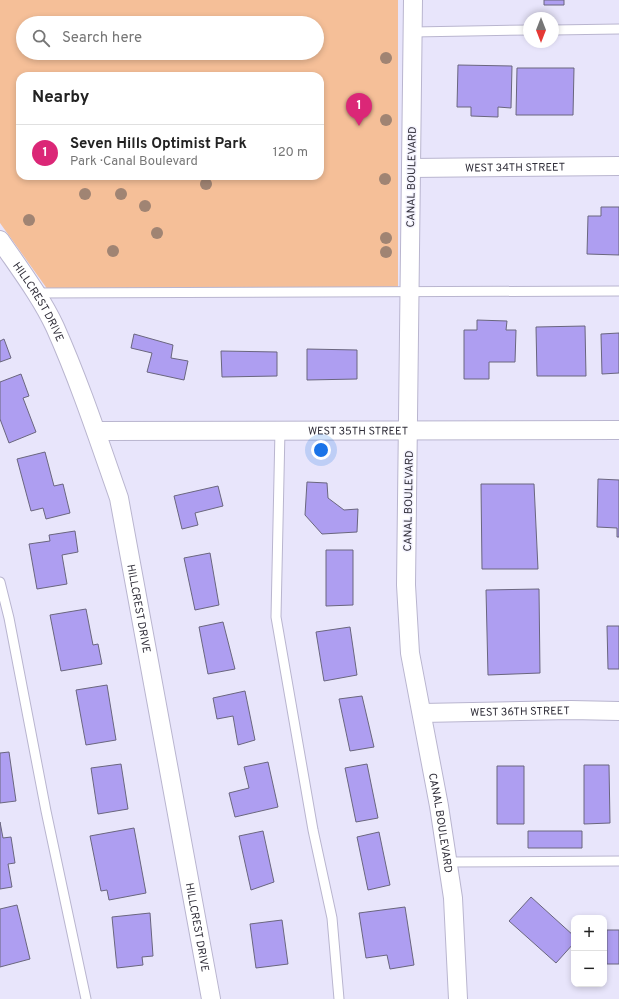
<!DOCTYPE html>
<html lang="en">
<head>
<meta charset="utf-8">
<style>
	body { margin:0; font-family:Overpass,sans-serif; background:#f6f6f6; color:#222 }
	.controls { position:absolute; right:12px; bottom:12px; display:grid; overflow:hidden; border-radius:8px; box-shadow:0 2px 6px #0003 }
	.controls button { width:36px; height:36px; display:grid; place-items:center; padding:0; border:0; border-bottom:1px solid #e0e0e0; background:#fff; color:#222; font:20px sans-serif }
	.compass { position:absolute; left:523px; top:12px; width:36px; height:36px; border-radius:50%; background:#fff; box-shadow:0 2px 6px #0003; rotate:180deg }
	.you { position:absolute; left:321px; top:450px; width:14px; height:14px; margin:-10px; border:3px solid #fff; border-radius:50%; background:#1a73e8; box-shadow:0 0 0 6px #1a73e833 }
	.badge { display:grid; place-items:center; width:26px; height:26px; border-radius:50%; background:#db2777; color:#fff; font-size:13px; font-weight:700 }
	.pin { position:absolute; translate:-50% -33px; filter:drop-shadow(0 1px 2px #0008) }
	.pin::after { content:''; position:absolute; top:21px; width:14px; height:12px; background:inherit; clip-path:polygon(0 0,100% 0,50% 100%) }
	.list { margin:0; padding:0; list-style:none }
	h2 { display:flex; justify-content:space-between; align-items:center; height:52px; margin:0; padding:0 16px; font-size:17px }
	h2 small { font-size:13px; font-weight:400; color:#767676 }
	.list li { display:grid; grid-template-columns:26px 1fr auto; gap:12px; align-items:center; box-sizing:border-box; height:56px; padding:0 16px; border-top:1px solid #e0e0e0 }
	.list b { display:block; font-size:15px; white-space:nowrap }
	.list p { margin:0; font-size:13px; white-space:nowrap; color:#767676 }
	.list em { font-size:13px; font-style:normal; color:#767676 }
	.icon { flex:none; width:22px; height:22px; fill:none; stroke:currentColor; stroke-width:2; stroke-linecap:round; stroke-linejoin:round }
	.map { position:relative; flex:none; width:619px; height:999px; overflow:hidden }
	.search { position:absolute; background:#fff; box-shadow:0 2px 6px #0003; left:16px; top:16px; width:308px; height:44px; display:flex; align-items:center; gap:10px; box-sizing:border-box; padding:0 14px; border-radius:22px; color:#767676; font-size:15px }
	.panel { position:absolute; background:#fff; box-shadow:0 2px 6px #0003; left:16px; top:72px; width:308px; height:108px; border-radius:12px }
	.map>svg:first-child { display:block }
	.green { fill:#f5bf98; fill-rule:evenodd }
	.building { fill:#ae9ef1; stroke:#6a667e }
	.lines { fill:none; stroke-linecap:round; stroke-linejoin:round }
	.service-casing { stroke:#b9b5cf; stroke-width:11 }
	.minor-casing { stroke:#b9b5cf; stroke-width:20 }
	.service { stroke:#fff; stroke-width:9 }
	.minor { stroke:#fff; stroke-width:18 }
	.tree { fill:#a08473 }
	.labels { text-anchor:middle; stroke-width:3; stroke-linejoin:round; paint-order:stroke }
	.street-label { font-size:11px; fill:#312f3a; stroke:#f5f4ff }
</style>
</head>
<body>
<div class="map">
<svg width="619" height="999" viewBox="0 0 619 999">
	<rect width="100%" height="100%" fill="#e8e5fb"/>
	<!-- green -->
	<path class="green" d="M0,0H398V290H48L0,223ZM23,23H317V53H23ZM20,76H320V176H20Z"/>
	<!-- building -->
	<path class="building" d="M544,0H564V5H544Z
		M458,65L512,66L511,108L498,107V117L471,116V107H457Z
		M517,68H574L573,115H516Z
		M601,207H619V255L587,254L588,216H601Z
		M477,320L507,321L506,330H516L515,362H489V379H464V330H477Z
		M585,326L586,376H537L536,327Z
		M619,333V373L602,374L601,334Z
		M134,334L173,345L171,358L188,361L184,380L147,372L152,353L131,348Z
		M4,339L11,358L0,362V341Z
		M307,349L357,350V379L307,380Z
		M221,351L277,352V376L222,377Z
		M21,374L29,396L23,398L36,432L9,443L0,419V382Z
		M45,452L54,486L63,484L70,513L46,519L43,508L31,511L17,459Z
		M598,479L619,480V537H617V528L597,527Z
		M307,482L327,483L328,498L344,510L358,509L357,532L322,534L305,515Z
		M481,484H534L538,569H482Z
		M218,486L223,506L195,513L198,525L182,529L174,496Z
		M75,531L78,552L62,555L67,584L37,589L29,544L50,541L49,535Z
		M326,550H353V605L326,606Z
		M210,553L219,605L195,610L184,558Z
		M539,589L540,673L488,675L486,590Z
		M86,609L93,645L98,644L102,664L61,671L50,615Z
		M223,622L235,669L208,674L199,627Z
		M607,626H619V669H608Z
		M350,627L357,675L324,681L316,632Z
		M107,685L116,740L86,745L76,690Z
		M245,691L255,740L238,745L233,716L217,719L213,698Z
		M362,696L374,747L350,751L339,699Z
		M9,752L16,801L0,803V753Z
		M268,762L278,807L235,817L229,793L249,788L244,767Z
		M121,764L128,809L98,814L91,768Z
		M367,764L378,818L356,822L345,768Z
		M584,765H609L610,823L584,824Z
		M497,766H524V824H497Z
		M0,822L3,838L11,837L15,863L8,864L12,887L0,889Z
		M134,828L146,893L109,900L107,890L101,891L90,836Z
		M263,831L274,882L251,890L239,836Z
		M528,831H582V848H528Z
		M379,832L390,885L368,890L357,837Z
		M531,897L574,936V943L556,963L509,921Z
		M17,905L30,959L0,967V909Z
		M405,907L414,965L390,969L387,955L366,958L359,913Z
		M150,913L153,956L142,957L143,965L117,968L112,917Z
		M282,920L288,964L256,968L250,924Z
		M607,930H619V964H607Z"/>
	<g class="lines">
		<defs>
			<path id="service" d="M553,30L619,29
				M413,32L529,30
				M36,293L619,291
				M280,430L276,617L313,830L332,918L339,999
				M0,582L9,618L46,811L86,999
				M448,862L619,861"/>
			<g id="minor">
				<path id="s1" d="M413,0L406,585L410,653L439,806L453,898L458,999"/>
				<path id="s2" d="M411,168L619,166"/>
				<path id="s3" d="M0,240C19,268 41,297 55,327C80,383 99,441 119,498L211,999"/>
				<path id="s4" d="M96,431L619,430"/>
				<path id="s5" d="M422,713L571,710L619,711"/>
			</g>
		</defs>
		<!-- service casing -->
		<use href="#service" class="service-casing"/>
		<!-- minor casing -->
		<use href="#minor" class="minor-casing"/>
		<!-- service -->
		<use href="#service" class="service"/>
		<!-- minor -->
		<use href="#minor" class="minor"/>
	</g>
	<!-- trees -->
	<g class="tree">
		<circle cx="386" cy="58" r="6"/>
		<circle cx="386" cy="120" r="6"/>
		<circle cx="385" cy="179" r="6"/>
		<circle cx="206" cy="184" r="6"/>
		<circle cx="85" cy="194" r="6"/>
		<circle cx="121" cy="194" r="6"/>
		<circle cx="145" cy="206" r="6"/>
		<circle cx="29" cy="220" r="6"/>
		<circle cx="157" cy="233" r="6"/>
		<circle cx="386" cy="238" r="6"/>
		<circle cx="113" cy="251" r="6"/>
		<circle cx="386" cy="252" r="6"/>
	</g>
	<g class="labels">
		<!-- street labels -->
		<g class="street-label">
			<text dy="4" stroke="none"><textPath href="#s2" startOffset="104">WEST 34TH STREET</textPath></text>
			<text transform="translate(411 177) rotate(-89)" y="4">CANAL BOULEVARD</text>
			<text dy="4" stroke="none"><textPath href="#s3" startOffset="73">HILLCREST DRIVE</textPath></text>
			<text dy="4" stroke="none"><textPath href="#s4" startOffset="262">WEST 35TH STREET</textPath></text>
			<text transform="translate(408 501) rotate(-89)" y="4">CANAL BOULEVARD</text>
			<text dy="4" stroke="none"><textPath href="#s3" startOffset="398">HILLCREST DRIVE</textPath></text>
			<text dy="4" stroke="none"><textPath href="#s5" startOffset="98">WEST 36TH STREET</textPath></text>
			<text dy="4" stroke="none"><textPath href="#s1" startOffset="826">CANAL BOULEVARD</textPath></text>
			<text dy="4" stroke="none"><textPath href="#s3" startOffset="722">HILLCREST DRIVE</textPath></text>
		</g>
	</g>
</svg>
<div class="controls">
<button>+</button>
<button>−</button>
</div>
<svg class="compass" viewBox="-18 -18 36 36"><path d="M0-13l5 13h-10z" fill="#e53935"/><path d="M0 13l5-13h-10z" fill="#767676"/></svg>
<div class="you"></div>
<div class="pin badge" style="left:359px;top:126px">1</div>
<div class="search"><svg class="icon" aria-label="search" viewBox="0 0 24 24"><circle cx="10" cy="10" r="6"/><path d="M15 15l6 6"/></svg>Search here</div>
<section class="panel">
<h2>Nearby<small></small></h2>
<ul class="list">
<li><span class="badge">1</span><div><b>Seven Hills Optimist Park</b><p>Park · Canal Boulevard</p></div><em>120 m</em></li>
</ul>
</section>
</div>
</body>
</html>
